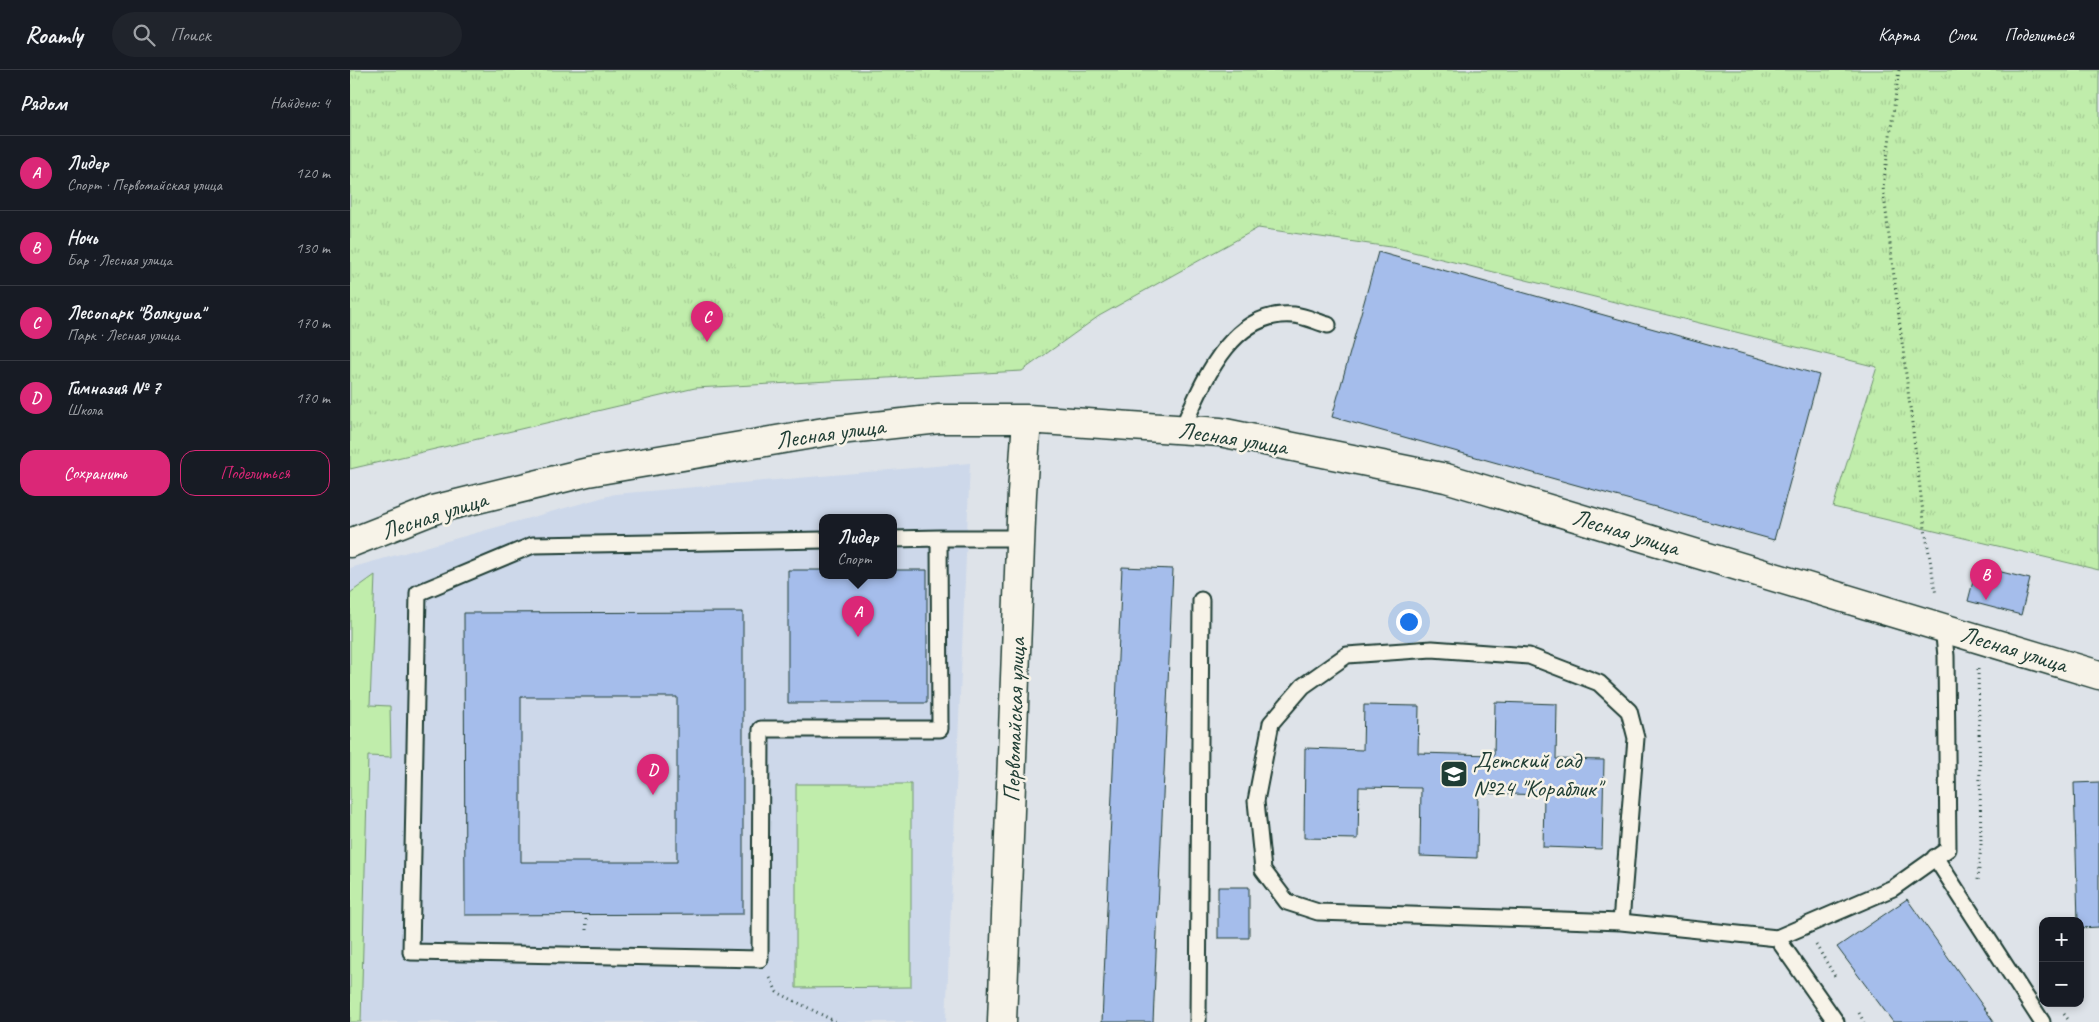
<!DOCTYPE html>
<html lang="ru">
<head>
<meta charset="utf-8">
<style>
	body { margin:0; font-family:Caveat,sans-serif; background:#20242c; color:#f1f3f6 }
	.controls { position:absolute; right:15px; bottom:15px; display:grid; overflow:hidden; border-radius:10px; box-shadow:0 2px 8px #0003 }
	.controls button { width:45px; height:45px; display:grid; place-items:center; padding:0; border:0; border-bottom:1px solid #363941; background:#171b24; color:#f1f3f6; font:25px sans-serif }
	.you { position:absolute; left:1058px; top:551px; width:18px; height:18px; margin:-12px; border:4px solid #fff; border-radius:50%; background:#1a73e8; box-shadow:0 0 0 8px #1a73e833 }
	.badge { display:grid; place-items:center; width:32px; height:32px; border-radius:50%; background:#db2777; color:#fff; font-size:16px; font-weight:700 }
	.pin { position:absolute; translate:-50% -41px; filter:drop-shadow(0 1px 2px #0008) }
	.pin::after { content:''; position:absolute; top:26px; width:18px; height:15px; background:inherit; clip-path:polygon(0 0,100% 0,50% 100%) }
	.popup { position:absolute; left:469px; top:444px; width:78px; height:65px; box-sizing:border-box; display:grid; place-content:center; border-radius:10px; background:#171b24; filter:drop-shadow(0 1px 4px #0005); font-size:16px; white-space:nowrap; color:#9ea1a6 }
	.popup b { font-size:19px; color:#f1f3f6 }
	.popup::after { content:''; position:absolute; left:50%; top:100%; margin-left:-10px; border:10px solid transparent; border-top-color:#171b24 }
	.list { margin:0; padding:0; list-style:none }
	h2 { display:flex; justify-content:space-between; align-items:center; height:65px; margin:0; padding:0 20px; font-size:21px }
	h2 small { font-size:16px; font-weight:400; color:#9ea1a6 }
	.list li { display:grid; grid-template-columns:32px 1fr auto; gap:15px; align-items:center; box-sizing:border-box; height:75px; padding:0 20px; border-top:1px solid #363941 }
	.list b { display:block; font-size:19px; white-space:nowrap }
	.list p { margin:0; font-size:16px; white-space:nowrap; color:#9ea1a6 }
	.list em { font-size:16px; font-style:normal; color:#9ea1a6 }
	.actions { display:flex; gap:10px; padding:15px 20px }
	.actions a { flex:1; padding:11px 0; border:1px solid #db2777; border-radius:15px; text-align:center; font-size:18px; color:#db2777 }
	.actions .main { background:#db2777; color:#fff }
	.icon { flex:none; width:28px; height:28px; fill:none; stroke:currentColor; stroke-width:2; stroke-linecap:round; stroke-linejoin:round }
	.map { position:relative; flex:none; width:1749px; height:952px; overflow:hidden }
	header { display:flex; align-items:center; gap:30px; box-sizing:border-box; height:70px; padding:0 25px; background:#171b24; border-bottom:1px solid #363941 }
	header strong { font-size:24px }
	nav { display:flex; gap:28px; margin-inline-start:auto; font-size:18px }
	.search { width:350px; height:45px; background:#20242c; display:flex; align-items:center; gap:12px; box-sizing:border-box; padding:0 18px; border-radius:28px; color:#9ea1a6; font-size:19px }
	main { display:flex }
	aside { flex:1; background:#171b24 }
	.map>svg:first-child { display:block }
	.built { fill:#cdd8ea; fill-rule:evenodd }
	.green { fill:#c0edab; stroke:#709570 }
	.park { fill:url(#park-tufts); stroke:#709570 }
	.building { fill:#a5bdeb; stroke:#1f3d34; fill-rule:evenodd }
	.lines { fill:none; stroke-linecap:round; stroke-linejoin:round }
	.lane-casing { stroke:#1f3d34; stroke-width:19 }
	.secondary-casing { stroke:#1f3d34; stroke-width:31 }
	.path { stroke:#1f3d34; stroke-width:3; stroke-dasharray:1 4; stroke-linecap:butt }
	.lane { stroke:#f7f3e8; stroke-width:15 }
	.secondary { stroke:#f7f3e8; stroke-width:28 }
	.labels { text-anchor:middle; stroke-width:5; stroke-linejoin:round; paint-order:stroke }
	.street-label { font-size:24px; fill:#1f3d34; stroke:#f7f3e8 }
	.poi-label { font-size:24px; fill:#1f3d34; stroke:#f7f3e8; text-anchor:start }
</style>
</head>
<body>
<header>
<strong>Roamly</strong>
<div class="search"><svg class="icon" aria-label="search" viewBox="0 0 24 24"><circle cx="10" cy="10" r="6"/><path d="M15 15l6 6"/></svg>Поиск</div>
<nav><a>Карта</a><a>Слои</a><a>Поделиться</a></nav>
</header>
<main>
<aside>
<h2>Рядом<small>Найдено: 4</small></h2>
<ul class="list">
<li><span class="badge">A</span><div><b>Лидер</b><p>Спорт · Первомайская улица</p></div><em>120 m</em></li>
<li><span class="badge">B</span><div><b>Ночь</b><p>Бар · Лесная улица</p></div><em>130 m</em></li>
<li><span class="badge">C</span><div><b>Лесопарк &quot;Волкуша&quot;</b><p>Парк · Лесная улица</p></div><em>170 m</em></li>
<li><span class="badge">D</span><div><b>Гимназия № 7</b><p>Школа</p></div><em>170 m</em></li>
</ul>
<div class="actions"><a class="main">Сохранить</a><a>Поделиться</a></div>
</aside>
<div class="map">
<svg width="1749" height="952" viewBox="0 0 1749 952">
	<defs>
		<pattern id="park-tufts" width="24" height="20" patternUnits="userSpaceOnUse" patternTransform="scale(1.25)"><rect width="24" height="20" fill="#c0edab"/><path d="M3 7l-1-3M5 7V3M7 7l1-3M15 17l-1-3M17 17v-4M19 17l1-3" fill="none" stroke="#a5cc94"/></pattern>
	</defs>
	<rect width="100%" height="100%" fill="#dee3e9"/>
	<filter id="ink" filterUnits="userSpaceOnUse"><feTurbulence type="fractalNoise" baseFrequency=".02" numOctaves="2"/><feDisplacementMap in="SourceGraphic" scale="10" xChannelSelector="R" yChannelSelector="G"/><feConvolveMatrix kernelMatrix="1 2 1 2 8 2 1 2 1" color-interpolation-filters="sRGB"/></filter>
	<g filter="url(#ink)">
		<!-- built -->
		<path class="built" d="M620,393L596,952H0V498L265,424ZM473,448H543V506H473Z"/>
		<!-- green -->
		<path class="green" d="M25,505L20,635L40,636L41,687L18,686L11,952H0V523Z
			M446,714H561V917L446,918Z"/>
		<!-- park -->
		<path class="park" d="M0,0H1749V500L1483,437L1527,297L1047,178L908,158L749,246L672,301L345,318L0,399Z"/>
		<!-- building -->
		<path class="building" d="M1028,182L1469,305L1424,470L982,347Z
			M1627,496L1680,509L1671,545L1618,531Z
			M772,497L823,499L803,952H752Z
			M438,500H473V506H543V500H577V633H438Z
			M393,542V844L115,845L114,543ZM171,627H327V792H171Z
			M1145,632L1207,634L1206,689L1254,690L1252,779L1193,777L1194,725L1128,723L1127,788L1070,786L1071,718L1009,717L1008,769L954,768L955,678L1013,680L1014,635L1069,636L1068,683L1144,685Z
			M1749,712V857L1730,858V851H1728L1724,713Z
			M868,817H899V868H868Z
			M1557,829L1644,952H1543L1487,877Z"/>
		<g class="lines">
			<defs>
				<path id="lane" d="M832,359C853,313 881,239 944,245C955,246 967,252 978,255
					M589,468H670
					M473,470L183,475L68,523L61,882L410,889L411,659H590L589,468L543,469
					M1585,787L1692,952
					M1271,852L1286,668L1279,641L1249,613L1179,586L1082,579L997,585L953,616L921,653L906,731L913,800L937,832L968,842L1271,852L1427,868
					M848,952L851,530
					M1486,952L1427,868L1543,818L1598,779L1596,586L1593,557"/>
				<path id="secondary" d="M0,473L86,439L238,402L480,361L589,349H677L870,362L1096,408L1749,605
					M652,952L672,423L677,349"/>
			</defs>
			<!-- lane casing -->
			<use href="#lane" class="lane-casing"/>
			<!-- secondary casing -->
			<use href="#secondary" class="secondary-casing"/>
			<!-- path -->
			<path class="path" d="M1549,0L1533,117L1575,459L1586,525
				M1628,599L1631,775L1628,810
				M236,844V863
				M1466,875L1486,908
				M420,908L427,922L486,952
				M1509,943L1514,952
				M1714,944L1720,952"/>
			<!-- lane -->
			<use href="#lane" class="lane"/>
			<!-- secondary -->
			<use href="#secondary" class="secondary"/>
		</g>
	</g>
	<!-- icons -->
	<defs>
		<symbol id="school-square" viewBox="-11 -11 22 22"><rect x="-9" y="-9" width="18" height="18" rx="4" fill="#1f3d34" stroke="#f7f3e8"/><path d="M0-5L7-2L0 1L-7-2ZM-4 1L0 2.5L4 1V4Q0 6-4 4Z" fill="#fff"/></symbol>
	</defs>
	<g fill-rule="evenodd">
		<use href="#school-square" x="1088" y="688" width="32" height="32"/>
	</g>
	<g class="labels">
		<!-- street labels -->
		<g class="street-label">
			<text transform="translate(480 363) rotate(-8)" y="8">Лесная улица</text>
			<text transform="translate(883 368) rotate(9)" y="8">Лесная улица</text>
			<text transform="translate(84 445) rotate(-18)" y="8">Лесная улица</text>
			<text transform="translate(1276 462) rotate(17)" y="8">Лесная улица</text>
			<text transform="translate(1664 579) rotate(17)" y="8">Лесная улица</text>
			<text transform="translate(664 650) rotate(-88)" y="8">Первомайская улица</text>
		</g>
		<!-- poi labels -->
		<g class="poi-label">
			<text x="1123" y="698">Детский сад<tspan x="1123" dy="28">№24 "Кораблик"</tspan></text>
		</g>
	</g>
</svg>
<div class="controls">
<button>+</button>
<button>−</button>
</div>
<div class="you"></div>
<div class="pin badge" style="left:508px;top:567px">A</div>
<div class="popup"><b>Лидер</b>Спорт</div>
<div class="pin badge" style="left:1636px;top:530px">B</div>
<div class="pin badge" style="left:357px;top:272px">C</div>
<div class="pin badge" style="left:303px;top:725px">D</div>
</div>
</main>
</body>
</html>
